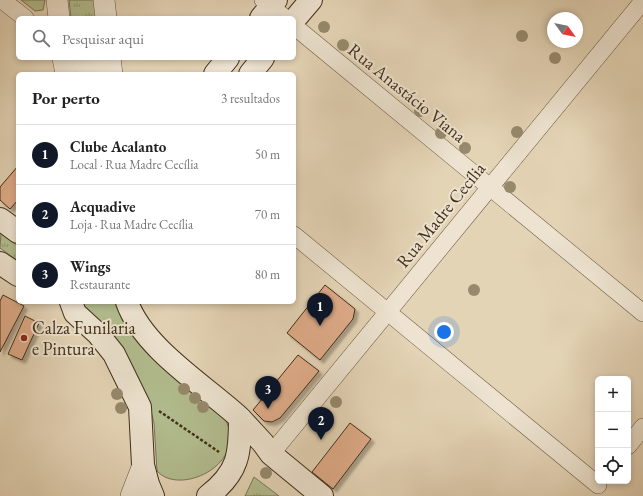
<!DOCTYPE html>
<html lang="pt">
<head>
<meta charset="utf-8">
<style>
	body { margin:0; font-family:"EB Garamond",serif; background:#f2f2f2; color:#222 }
	.controls { position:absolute; right:12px; bottom:12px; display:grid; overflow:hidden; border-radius:6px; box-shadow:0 2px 6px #0003 }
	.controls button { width:36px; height:36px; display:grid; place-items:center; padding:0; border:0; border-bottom:1px solid #e0e0e0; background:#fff; color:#222; font:20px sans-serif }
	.compass { position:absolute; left:547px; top:12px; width:36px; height:36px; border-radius:50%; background:#fff; box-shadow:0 2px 6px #0003; rotate:123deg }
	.you { position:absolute; left:444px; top:332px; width:14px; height:14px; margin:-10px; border:3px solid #fff; border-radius:50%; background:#1a73e8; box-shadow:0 0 0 6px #1a73e833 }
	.badge { display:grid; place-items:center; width:26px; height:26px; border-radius:50%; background:#111827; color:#fff; font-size:13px; font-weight:700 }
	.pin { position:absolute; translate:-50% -33px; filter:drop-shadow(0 1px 2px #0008) }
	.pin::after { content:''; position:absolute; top:21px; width:14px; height:12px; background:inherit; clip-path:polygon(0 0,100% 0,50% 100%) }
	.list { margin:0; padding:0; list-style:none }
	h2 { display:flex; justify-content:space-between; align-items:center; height:52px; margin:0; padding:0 16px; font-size:17px }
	h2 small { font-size:13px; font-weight:400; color:#767676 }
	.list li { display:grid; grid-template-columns:26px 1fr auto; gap:12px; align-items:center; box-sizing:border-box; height:60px; padding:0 16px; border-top:1px solid #e0e0e0 }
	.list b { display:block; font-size:15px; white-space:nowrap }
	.list p { margin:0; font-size:13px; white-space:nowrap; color:#767676 }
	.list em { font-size:13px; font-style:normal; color:#767676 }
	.icon { flex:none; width:22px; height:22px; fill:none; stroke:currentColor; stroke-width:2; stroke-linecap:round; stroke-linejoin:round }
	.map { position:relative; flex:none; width:643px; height:496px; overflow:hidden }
	.search { position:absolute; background:#fff; box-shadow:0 2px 6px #0003; left:16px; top:16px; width:280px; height:44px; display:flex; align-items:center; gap:10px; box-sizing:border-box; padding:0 14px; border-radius:6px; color:#767676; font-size:15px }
	.panel { position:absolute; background:#fff; box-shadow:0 2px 6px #0003; left:16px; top:72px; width:280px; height:232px; border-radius:6px }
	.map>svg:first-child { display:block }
	.grass { fill:url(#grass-tufts); stroke:#797654 }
	.park { fill:#b2bd8f; stroke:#797654 }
	.building { fill:#deab88; stroke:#402f18; filter:url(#shadow) }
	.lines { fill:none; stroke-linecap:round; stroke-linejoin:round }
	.minor-casing { stroke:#695840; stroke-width:18 }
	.tertiary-casing { stroke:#695840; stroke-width:22 }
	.secondary-casing { stroke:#402f18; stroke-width:24 }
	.path { stroke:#402f18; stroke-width:2.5; stroke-dasharray:3 2; stroke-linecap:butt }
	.minor { stroke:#ede3d0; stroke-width:17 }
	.tertiary { stroke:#ede3d0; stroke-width:21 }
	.secondary { stroke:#ede3d0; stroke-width:22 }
	.tree { fill:#96896c }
	.poi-dot { fill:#8f2418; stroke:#ede3d0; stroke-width:1.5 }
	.labels { text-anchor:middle; stroke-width:4; stroke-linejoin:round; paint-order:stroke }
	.street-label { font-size:18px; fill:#402f18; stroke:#ede3d0 }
	.poi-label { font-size:18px; fill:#402f18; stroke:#ede3d0; text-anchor:start }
</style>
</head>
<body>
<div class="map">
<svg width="643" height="496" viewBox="0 0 643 496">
	<defs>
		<pattern id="grass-tufts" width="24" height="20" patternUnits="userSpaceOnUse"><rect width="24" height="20" fill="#b2bd8f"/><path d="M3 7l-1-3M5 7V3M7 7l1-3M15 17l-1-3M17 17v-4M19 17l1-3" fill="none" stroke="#929a74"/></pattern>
		<filter id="shadow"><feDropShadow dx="3.5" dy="3.5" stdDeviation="1" flood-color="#0004"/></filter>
	</defs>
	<rect width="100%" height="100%" fill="#e4d4b6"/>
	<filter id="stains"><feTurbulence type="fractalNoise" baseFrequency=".005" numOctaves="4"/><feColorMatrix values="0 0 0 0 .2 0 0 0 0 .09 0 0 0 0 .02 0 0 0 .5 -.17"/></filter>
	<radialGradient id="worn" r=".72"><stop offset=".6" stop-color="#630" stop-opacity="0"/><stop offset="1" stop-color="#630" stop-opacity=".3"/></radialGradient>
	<!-- grass -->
	<path class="grass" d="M69,0H98L99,18H71Z
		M1,233L18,246V261L0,248Z
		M254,477L279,496H245Z"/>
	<!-- park -->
	<path class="park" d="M21,0H45L43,10L35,11Z
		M78,302H119L220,409C222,413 225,418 227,423C245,466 179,496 157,471L154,423L151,411Z"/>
	<!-- building -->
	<path class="building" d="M18,166V200L10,209L0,200V187Z
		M325,285L355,309L353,319L320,360L287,333Z
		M3,295L24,306L0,352V301Z
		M25,316L39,323L22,360L8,354Z
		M298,355L319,371L280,418L272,422L264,421L253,410Z
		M350,423L371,439L333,489L312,472Z"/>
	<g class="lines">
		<defs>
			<path id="minor" d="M2,0L25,18
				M263,0L285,18
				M294,26L643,313
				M294,235L598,485
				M628,446L643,427
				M271,454L643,1"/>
			<path id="tertiary" d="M57,0L59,18
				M104,0L106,18
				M63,58L66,74
				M73,58L86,65L98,62L102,58
				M110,58L112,74
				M131,496L143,465"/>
			<path id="secondary" d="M261,18L276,0
				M294,20L311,0
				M215,74L228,58
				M250,74L263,58
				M0,219L18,232
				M0,263L18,275
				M71,302L75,313L98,334L114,354L140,407L143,465L148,484L153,496
				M127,302C143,348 204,385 240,418C240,454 239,472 208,496
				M240,418L263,443L271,454L322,496"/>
		</defs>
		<!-- minor casing -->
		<use href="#minor" class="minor-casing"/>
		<!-- tertiary casing -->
		<use href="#tertiary" class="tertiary-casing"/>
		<!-- secondary casing -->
		<use href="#secondary" class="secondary-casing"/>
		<!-- path -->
		<path class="path" d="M159,411L219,452"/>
		<!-- minor -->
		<use href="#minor" class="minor"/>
		<!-- tertiary -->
		<use href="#tertiary" class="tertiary"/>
		<!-- secondary -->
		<use href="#secondary" class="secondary"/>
	</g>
	<!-- trees -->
	<g class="tree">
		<circle cx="324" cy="27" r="6"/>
		<circle cx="522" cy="36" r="6"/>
		<circle cx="343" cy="45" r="6"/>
		<circle cx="555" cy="58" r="6"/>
		<circle cx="420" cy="111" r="6"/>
		<circle cx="517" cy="132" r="6"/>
		<circle cx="441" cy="133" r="6"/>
		<circle cx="465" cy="148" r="6"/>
		<circle cx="510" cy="187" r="6"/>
		<circle cx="474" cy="290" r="6"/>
		<circle cx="184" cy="389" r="6"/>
		<circle cx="117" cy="394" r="6"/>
		<circle cx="195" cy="398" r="6"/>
		<circle cx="336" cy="402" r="6"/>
		<circle cx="203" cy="407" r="6"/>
		<circle cx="121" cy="408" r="6"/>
		<circle cx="266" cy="473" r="6"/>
	</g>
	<!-- markers -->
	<circle class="poi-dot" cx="24" cy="338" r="4"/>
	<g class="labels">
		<!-- street labels -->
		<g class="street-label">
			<text transform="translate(407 93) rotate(39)" y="6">Rua Anastácio Viana</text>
			<text transform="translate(441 215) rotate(-51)" y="6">Rua Madre Cecília</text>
		</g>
		<!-- poi labels -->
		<g class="poi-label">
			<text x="32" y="334">Calza Funilaria<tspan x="32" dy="21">e Pintura</tspan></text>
		</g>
	</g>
	<rect width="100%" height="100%" filter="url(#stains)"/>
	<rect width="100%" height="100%" fill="url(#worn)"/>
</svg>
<div class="controls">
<button>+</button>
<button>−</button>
<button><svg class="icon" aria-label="locate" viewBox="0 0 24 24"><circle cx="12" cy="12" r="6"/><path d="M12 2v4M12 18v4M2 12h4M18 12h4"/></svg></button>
</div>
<svg class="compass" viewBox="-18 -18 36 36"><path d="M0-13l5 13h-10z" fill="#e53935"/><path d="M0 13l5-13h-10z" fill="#767676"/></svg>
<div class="you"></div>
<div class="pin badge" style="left:320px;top:326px">1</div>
<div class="pin badge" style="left:321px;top:440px">2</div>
<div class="pin badge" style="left:268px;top:409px">3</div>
<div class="search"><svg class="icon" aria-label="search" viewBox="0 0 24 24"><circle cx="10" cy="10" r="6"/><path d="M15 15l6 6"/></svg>Pesquisar aqui</div>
<section class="panel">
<h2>Por perto<small>3 resultados</small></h2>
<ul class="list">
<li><span class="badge">1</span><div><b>Clube Acalanto</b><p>Local · Rua Madre Cecília</p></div><em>50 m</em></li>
<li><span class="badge">2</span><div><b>Acquadive</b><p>Loja · Rua Madre Cecília</p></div><em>70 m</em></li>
<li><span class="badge">3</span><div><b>Wings</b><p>Restaurante</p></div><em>80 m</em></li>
</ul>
</section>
</div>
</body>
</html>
